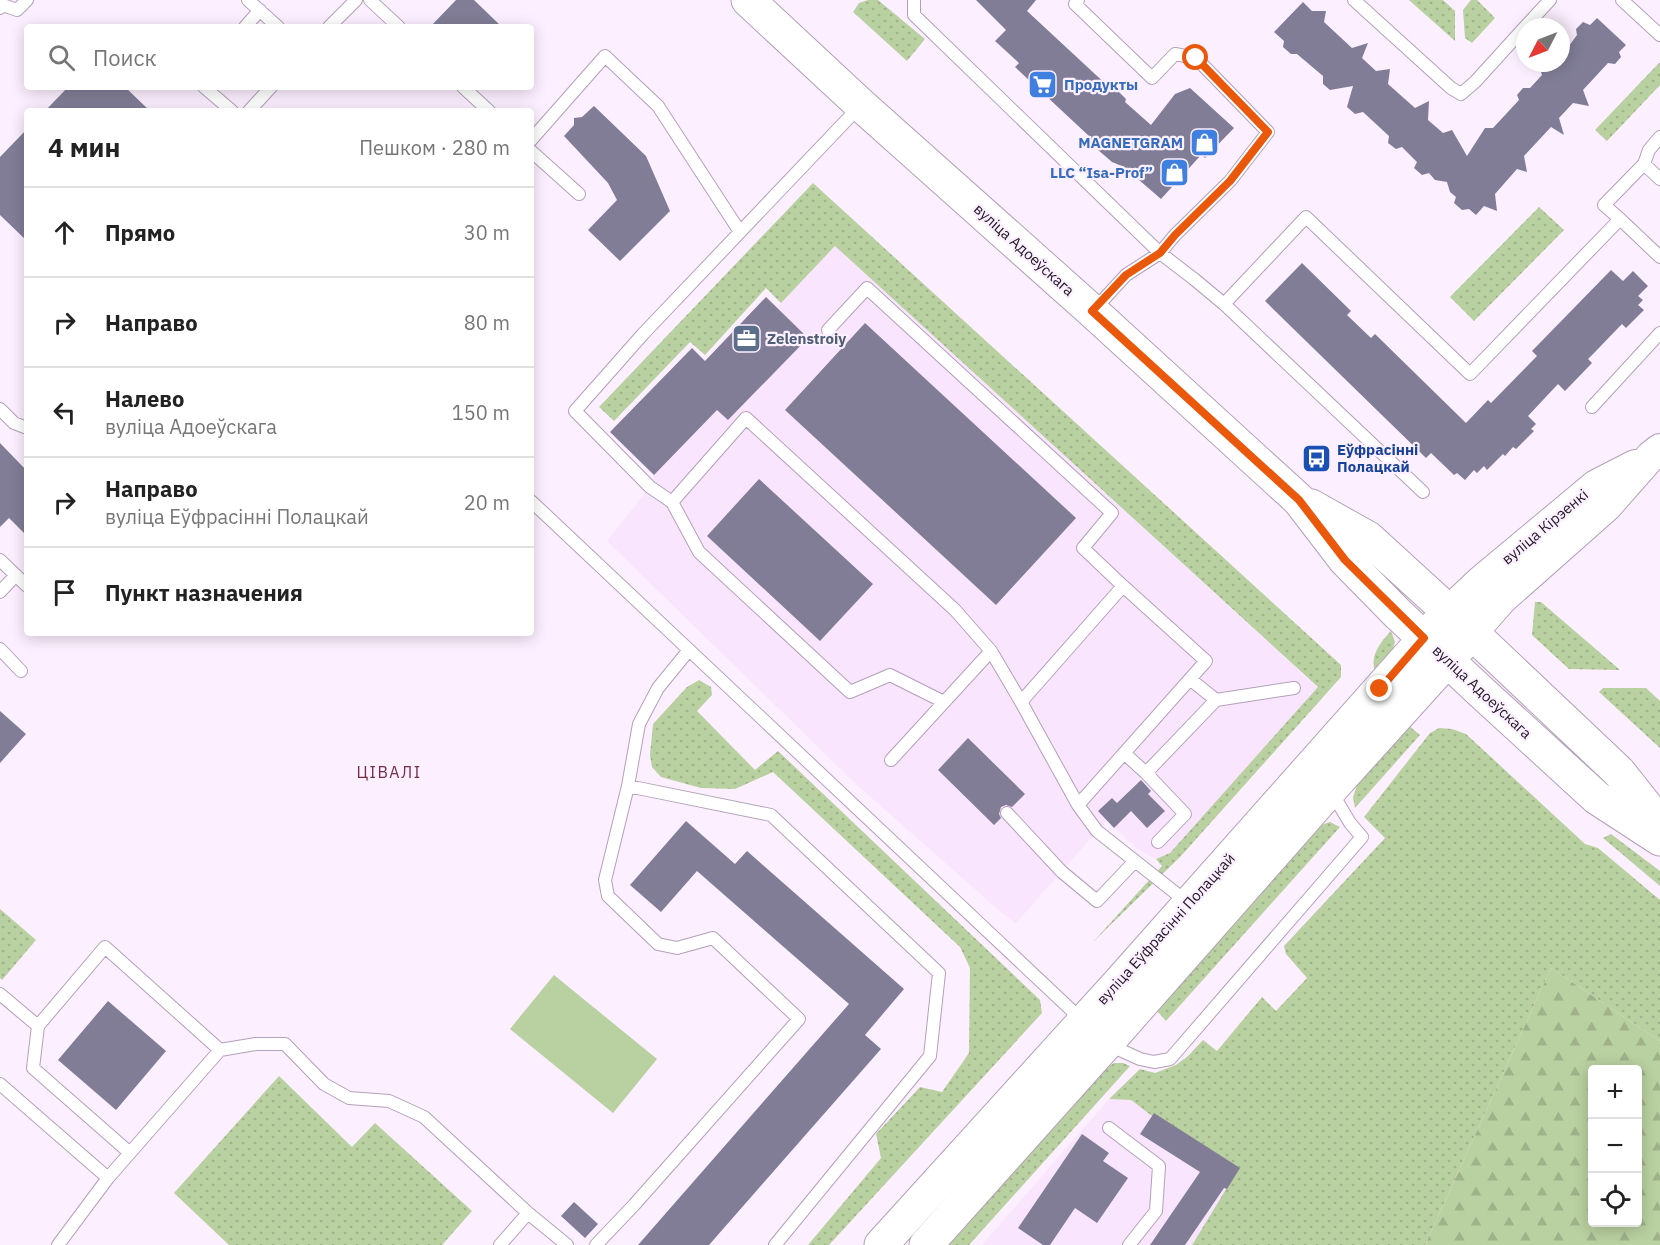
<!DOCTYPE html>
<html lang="ru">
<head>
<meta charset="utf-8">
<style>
	body { margin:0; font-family:"IBM Plex Sans",sans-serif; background:#f2f2f2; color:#222 }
	.controls { position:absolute; right:18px; bottom:18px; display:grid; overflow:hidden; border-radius:6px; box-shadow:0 3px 15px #0003 }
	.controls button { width:54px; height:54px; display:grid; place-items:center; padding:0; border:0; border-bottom:2px solid #e0e0e0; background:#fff; color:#222; font:30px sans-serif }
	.compass { position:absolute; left:1516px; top:18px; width:54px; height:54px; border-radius:50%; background:#fff; box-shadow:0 3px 15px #0003; rotate:228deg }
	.stop { position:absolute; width:18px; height:18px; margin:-14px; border:4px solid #ea580c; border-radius:50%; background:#fff }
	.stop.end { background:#ea580c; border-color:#fff; box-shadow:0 2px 6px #0008 }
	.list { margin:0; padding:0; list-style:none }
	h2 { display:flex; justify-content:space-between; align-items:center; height:78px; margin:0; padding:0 24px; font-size:26px }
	h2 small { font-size:20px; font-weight:400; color:#767676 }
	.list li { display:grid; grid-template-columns:39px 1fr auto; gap:18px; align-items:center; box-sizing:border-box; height:90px; padding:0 24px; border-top:2px solid #e0e0e0 }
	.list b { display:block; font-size:22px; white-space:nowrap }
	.list p { margin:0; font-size:20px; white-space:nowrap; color:#767676 }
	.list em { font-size:20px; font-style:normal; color:#767676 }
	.icon { flex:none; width:33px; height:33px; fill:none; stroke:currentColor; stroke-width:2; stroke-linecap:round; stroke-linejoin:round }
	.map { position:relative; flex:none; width:1660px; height:1245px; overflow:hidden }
	.search { position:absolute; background:#fff; box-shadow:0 3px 15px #0003; left:24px; top:24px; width:510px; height:66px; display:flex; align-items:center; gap:15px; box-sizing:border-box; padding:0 21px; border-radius:6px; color:#767676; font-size:22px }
	.panel { position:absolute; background:#fff; box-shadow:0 3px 15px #0003; left:24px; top:108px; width:510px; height:528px; border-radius:6px }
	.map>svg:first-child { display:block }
	.built { fill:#fae5ff }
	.green { fill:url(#green-dots) }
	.forest { fill:url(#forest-firs); fill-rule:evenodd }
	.pitch { fill:#b9d0a0 }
	.building { fill:#817d97 }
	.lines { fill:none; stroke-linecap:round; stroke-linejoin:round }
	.service-casing { stroke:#b3a0b8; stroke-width:14 }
	.tertiary-casing { stroke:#b3a0b8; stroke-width:32 }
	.secondary-casing { stroke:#b3a0b8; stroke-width:35 }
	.service { stroke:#fff; stroke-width:12 }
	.tertiary { stroke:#fff; stroke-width:30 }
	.secondary { stroke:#fff; stroke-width:33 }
	.route { stroke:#ea580c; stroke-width:8 }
	.labels { text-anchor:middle; stroke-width:4.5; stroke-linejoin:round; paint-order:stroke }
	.shop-label { font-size:15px; font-weight:bold; fill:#366cbe; stroke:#fcefff; text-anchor:end }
	.street-label { font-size:15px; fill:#1f1821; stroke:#fcefff }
	.service-label { font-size:15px; font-weight:bold; fill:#4e5e75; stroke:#fcefff; text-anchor:start }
	.transit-label { font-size:15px; font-weight:bold; fill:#164399; stroke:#fcefff; text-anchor:start }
	.neighbourhood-label { font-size:16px; letter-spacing:1.5px; fill:#742e44; stroke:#fcefff }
</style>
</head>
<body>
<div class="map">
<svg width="1660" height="1245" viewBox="0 0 1660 1245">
	<defs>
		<pattern id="green-dots" width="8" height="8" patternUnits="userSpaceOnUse" patternTransform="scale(1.5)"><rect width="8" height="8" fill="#b9d0a0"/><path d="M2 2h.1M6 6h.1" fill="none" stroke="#9fb28a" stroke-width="1.8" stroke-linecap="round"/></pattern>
		<pattern id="forest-firs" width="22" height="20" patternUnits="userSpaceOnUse" patternTransform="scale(1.5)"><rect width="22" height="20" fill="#b9d0a0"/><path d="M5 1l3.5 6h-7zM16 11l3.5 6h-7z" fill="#9fb28a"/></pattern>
	</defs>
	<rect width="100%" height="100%" fill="#fcefff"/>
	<!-- built -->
	<path class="built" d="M835,246L1318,688L1170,853L1156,859L1137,849L1107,820L1016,923L1002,913L857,785L607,541L650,487L654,475L610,432L692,348L705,361L766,297L777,307Z
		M1109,1099L1130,1100L1152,1116L1240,1168L1192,1245H982Z"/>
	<!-- green -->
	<path class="green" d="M868,0H878L925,39L907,61L853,12L859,3Z
		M1409,0H1443L1455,11V41Z
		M1471,0H1477L1495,18L1472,43L1465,38L1463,10Z
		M1659,63H1660V85L1607,141L1595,130Z
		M813,183L1341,665V677L1181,856L1093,942L1162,866L1156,859L1170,853L1318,687L835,246L781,303L766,288L705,355L690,342L614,421L599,407Z
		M1539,207L1564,230L1474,321L1450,297Z
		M1535,602H1541L1620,670L1569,669L1532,635Z
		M1391,631L1395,642L1388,664L1378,678C1367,659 1378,645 1391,631Z
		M699,680L711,687L712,695L697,711L755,770L778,751L1040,1000L1042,1013L829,1245H808L881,1158L876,1134L920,1087L942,1092L969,1053L970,968L960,947L773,772L735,789L701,788L661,777L652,767L650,755L653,724L687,687Z
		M1603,688H1646L1660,701V748L1599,692Z
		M1408,725L1420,735L1355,808L1353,797L1359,779Z
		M1439,728L1452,729L1466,734L1585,844L1598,848L1660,900V1041L1551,968L1425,1245H1192L1239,1168L1152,1116L1131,1100L1109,1099L1140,1069L1155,1073L1176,1065L1188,1056L1203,1040L1217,1051L1262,997L1276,1011L1307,978L1286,954L1284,946L1385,838L1364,817L1430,733Z
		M1330,822L1340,827L1166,1021L1157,1011L1321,825Z
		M1611,834L1660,871V886L1603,838Z
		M0,909L36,940L2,980L0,978Z
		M1114,1063H1123L1130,1066L969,1245H946L1106,1068Z
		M279,1076L352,1147L375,1123L472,1211L442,1245H229L174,1193Z"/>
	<!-- forest -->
	<path class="forest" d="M1551,968L1660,1041V1245H1425ZM1592,1070H1638V1222H1592Z"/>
	<!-- pitch -->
	<path class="pitch" d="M554,975L657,1059L613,1113L510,1029Z"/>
	<!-- building -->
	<path class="building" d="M456,0H474L502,27H430Z
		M976,0H1036L1027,11L1110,88H1115L1126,99L1125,102L1151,125L1175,94L1190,88L1234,128L1205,158L1201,155L1161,199L1124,167L1112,162L1090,143L1089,136L1015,67L1019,63L995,41L1006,30Z
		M1303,2L1312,11H1326L1324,22L1352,48L1368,43L1362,58L1376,71L1390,69L1388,84L1415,108L1429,101L1428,120L1443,133L1452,130L1467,156L1485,128H1493L1519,100L1517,95L1523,88H1530L1542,75L1538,63H1561V57L1577,35L1576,29L1583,22L1590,25L1597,18L1626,45L1619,52L1621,57L1615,64L1608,63L1583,90L1589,106L1573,103L1559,118L1564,135L1551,127L1524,156L1527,172L1517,169L1495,194L1497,211L1484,206L1476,215L1469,209L1462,210L1454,203L1456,197L1450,192L1447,182L1435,180L1429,173L1422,175L1414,168L1417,162L1402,147L1396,149L1388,143L1389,136L1363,112L1355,114L1347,107L1353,86L1330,90L1323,84V76L1297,54H1291L1283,47L1284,41L1274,32Z
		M68,87H125L150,111H45Z
		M594,106L646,156L670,211L620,261L588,230L617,200L608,183L564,136L574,125V118L582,117Z
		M27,129V241L0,215V157Z
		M1302,263L1351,311L1347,315L1371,338L1375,334L1466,423L1488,400L1491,403L1537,356L1532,351L1611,270L1623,281L1633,271L1648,286L1638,296L1643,300L1638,305L1644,310L1626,328L1622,324L1595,352L1588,359L1592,363L1565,391L1558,384L1528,416L1536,424L1531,429L1534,431L1516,449L1513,447L1505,456L1503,454L1487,470L1484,466L1477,473L1474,470L1465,480L1457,473L1454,475L1431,453L1426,458L1265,301Z
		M766,297L808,338L728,420L717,410L654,475L610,432L692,348L705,361Z
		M865,323L1076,518L996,605L785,410Z
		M0,443L27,471V536L9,518L0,527Z
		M759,479L873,584L820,641L707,536Z
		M0,711L26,734L0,763Z
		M968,738L1025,794L1012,807L1006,805L1001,807L999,814L1001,818L994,825L938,770Z
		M1141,780L1151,791L1148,794L1165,811L1147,828L1131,811L1114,828L1098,811L1112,798L1117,803Z
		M686,821L735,864L747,851L904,989L865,1035L881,1049L709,1245H638L849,1004L697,871L661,912L630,885Z
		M108,1001L166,1051L116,1110L58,1060Z
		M1154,1113L1240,1168L1227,1189L1224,1188L1185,1245H1150L1200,1172L1140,1134Z
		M1082,1134L1109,1153L1103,1161L1128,1178L1097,1223L1075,1208L1050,1245H1043L1018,1228Z
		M574,1202L598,1224L585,1238L561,1216Z"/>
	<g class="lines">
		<defs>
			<path id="service" d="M248,0L278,27
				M370,0L399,27
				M914,0V15L1160,253L1194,279L1224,304L1423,492
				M1078,0L1075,4L1152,78L1175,54L1196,58L1268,132L1230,181L1175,235L1160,253L1126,275L1093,311
				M1354,0L1451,88L1461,94L1475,82L1525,27
				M1622,0L1660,35
				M0,8L3,5L17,10L27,0
				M245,27L260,10
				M329,27L356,0
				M1525,27L1550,0
				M204,87L232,111
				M463,87L489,111
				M860,106L643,334L575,411L650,487L672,502L746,418L955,610L991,651L1021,702L1078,805L1097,831L1187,902
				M249,111L271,87
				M1660,137L1649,150L1644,164L1660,179
				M531,140L605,56L658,106L740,232
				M531,151L579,194
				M1620,219L1660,257
				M1224,304L1306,217L1470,374L1620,219L1604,205L1644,164
				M828,330L867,288L1112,513L1083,548L1123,586
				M1592,407L1660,333
				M0,409L14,423L27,428
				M531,501L1083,1021
				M672,502L699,552L850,692L890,675L944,702
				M0,560L27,586
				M0,592L16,575
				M0,649L21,671
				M1216,700L1294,688
				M1021,702L1123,586L1206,661L1078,805
				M1124,753L1146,773
				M891,760L991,651
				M628,786L771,815L939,973L930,1056L775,1245
				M1007,813L1062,872L1097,901L1135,861
				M1158,842L1185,814L1146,773L1216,700L1190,679
				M0,994L38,1026
				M1109,1045L1140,1059L1154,1062L1170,1059L1362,837L1350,823L1331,791
				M0,1084L108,1178L58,1245
				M1109,1128L1159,1166L1156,1211L1129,1245
				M130,1153L33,1068L38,1026L105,947L220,1050
				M108,1178L220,1050L256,1044H285L324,1084L349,1098L389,1101L424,1117L528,1213
				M500,1245L528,1213L567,1245
				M596,1245L634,1205L799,1019L713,938L677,948L658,944L608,896L605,880L628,786L639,724L658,688L689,650"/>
			<path id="tertiary" d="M1449,611L1482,580L1596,485L1635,465
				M1472,633L1502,599L1607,506L1651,456L1660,449"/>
			<path id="secondary" d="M748,0L861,105L1092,311L1299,500L1345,560L1397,613L1479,690L1597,798L1660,839
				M1311,506L1368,538L1472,633L1619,772L1660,824
				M881,1245L1117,985L1449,611
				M926,1245L1106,1044L1330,790L1472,633"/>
		</defs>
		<!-- service casing -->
		<use href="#service" class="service-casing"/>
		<!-- tertiary casing -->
		<use href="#tertiary" class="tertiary-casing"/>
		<!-- secondary casing -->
		<use href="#secondary" class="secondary-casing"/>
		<!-- service -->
		<use href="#service" class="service"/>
		<!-- tertiary -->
		<use href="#tertiary" class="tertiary"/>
		<!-- secondary -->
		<use href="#secondary" class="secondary"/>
	</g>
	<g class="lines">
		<!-- route -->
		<path class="route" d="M1196,58L1268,132L1230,181L1175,235L1160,253L1126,275L1092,311L1299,500L1345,560L1424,638L1380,689"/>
	</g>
	<!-- icons -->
	<defs>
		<symbol id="supermarket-square" viewBox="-11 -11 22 22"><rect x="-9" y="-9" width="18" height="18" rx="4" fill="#3f7fe0" stroke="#fcefff"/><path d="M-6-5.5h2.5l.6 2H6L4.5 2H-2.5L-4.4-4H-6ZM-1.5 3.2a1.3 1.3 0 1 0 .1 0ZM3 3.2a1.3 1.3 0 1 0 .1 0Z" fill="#fff"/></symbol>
		<symbol id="shop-square" viewBox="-11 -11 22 22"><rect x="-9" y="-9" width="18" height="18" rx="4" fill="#3f7fe0" stroke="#fcefff"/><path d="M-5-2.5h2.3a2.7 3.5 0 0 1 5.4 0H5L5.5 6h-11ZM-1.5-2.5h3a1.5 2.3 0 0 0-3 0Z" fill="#fff"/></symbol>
		<symbol id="office-square" viewBox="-11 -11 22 22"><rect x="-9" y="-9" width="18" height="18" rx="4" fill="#5c6f8a" stroke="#fcefff"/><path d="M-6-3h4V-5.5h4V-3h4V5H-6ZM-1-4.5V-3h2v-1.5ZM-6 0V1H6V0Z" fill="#fff"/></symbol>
		<symbol id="bus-square" viewBox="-11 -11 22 22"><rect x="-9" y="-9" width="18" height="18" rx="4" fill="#1a4fb4" stroke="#fcefff"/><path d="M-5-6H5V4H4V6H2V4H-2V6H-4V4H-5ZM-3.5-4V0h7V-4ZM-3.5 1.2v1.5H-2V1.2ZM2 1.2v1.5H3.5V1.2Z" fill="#fff"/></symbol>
	</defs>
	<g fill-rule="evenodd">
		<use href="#supermarket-square" x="1026" y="68" width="33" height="33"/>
		<use href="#shop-square" x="1188" y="126" width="33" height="33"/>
		<use href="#shop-square" x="1158" y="156" width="33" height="33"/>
		<use href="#office-square" x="730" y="322" width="33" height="33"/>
		<use href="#bus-square" x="1300" y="442" width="33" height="33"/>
	</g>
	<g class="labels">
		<!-- shop labels -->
		<g class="shop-label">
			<text x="1064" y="90" text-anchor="start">Продукты</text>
			<text x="1183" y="148">MAGNETGRAM</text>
			<text x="1153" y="178">LLC “Isa-Prof”</text>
		</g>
		<!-- street labels -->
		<g class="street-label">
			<text transform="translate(1024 250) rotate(42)" y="5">вуліца Адоеўскага</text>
			<text transform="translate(1545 527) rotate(-40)" y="5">вуліца Кірэенкі</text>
			<text transform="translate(1482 692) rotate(43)" y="5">вуліца Адоеўскага</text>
			<text transform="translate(1166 929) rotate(-48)" y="5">вуліца Еўфрасінні Полацкай</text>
		</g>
		<!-- service labels -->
		<g class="service-label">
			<text x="767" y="344">Zelenstroiy</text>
		</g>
		<!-- transit labels -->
		<g class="transit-label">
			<text x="1337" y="455">Еўфрасінні<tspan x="1337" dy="17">Полацкай</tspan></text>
		</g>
		<!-- neighbourhood labels -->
		<g class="neighbourhood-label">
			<text x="389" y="778">ЦІВАЛІ</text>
		</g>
	</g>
</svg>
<div class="controls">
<button>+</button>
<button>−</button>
<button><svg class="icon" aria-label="locate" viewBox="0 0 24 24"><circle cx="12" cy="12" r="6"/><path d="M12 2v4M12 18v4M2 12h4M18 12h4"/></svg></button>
</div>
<svg class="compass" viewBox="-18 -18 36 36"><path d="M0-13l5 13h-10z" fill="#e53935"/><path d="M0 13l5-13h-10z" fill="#767676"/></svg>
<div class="stop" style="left:1196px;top:58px"></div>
<div class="stop end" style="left:1380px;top:689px"></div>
<div class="search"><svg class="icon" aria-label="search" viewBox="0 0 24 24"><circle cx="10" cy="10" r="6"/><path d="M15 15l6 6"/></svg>Поиск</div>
<section class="panel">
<h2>4 мин<small>Пешком · 280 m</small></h2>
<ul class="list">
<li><svg class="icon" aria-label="ahead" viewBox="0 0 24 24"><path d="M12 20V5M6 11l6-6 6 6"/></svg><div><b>Прямо</b></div><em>30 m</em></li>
<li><svg class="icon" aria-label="right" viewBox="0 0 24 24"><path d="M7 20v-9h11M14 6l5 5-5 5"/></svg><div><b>Направо</b></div><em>80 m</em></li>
<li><svg class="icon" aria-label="left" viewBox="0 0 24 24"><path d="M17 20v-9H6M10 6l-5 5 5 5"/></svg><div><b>Налево</b><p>вуліца Адоеўскага</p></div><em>150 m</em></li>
<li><svg class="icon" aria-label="right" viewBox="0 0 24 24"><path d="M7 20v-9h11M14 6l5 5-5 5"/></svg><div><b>Направо</b><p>вуліца Еўфрасінні Полацкай</p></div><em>20 m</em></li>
<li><svg class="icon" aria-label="arrive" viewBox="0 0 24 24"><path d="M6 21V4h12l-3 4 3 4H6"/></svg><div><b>Пункт назначения</b></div></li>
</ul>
</section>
</div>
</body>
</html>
